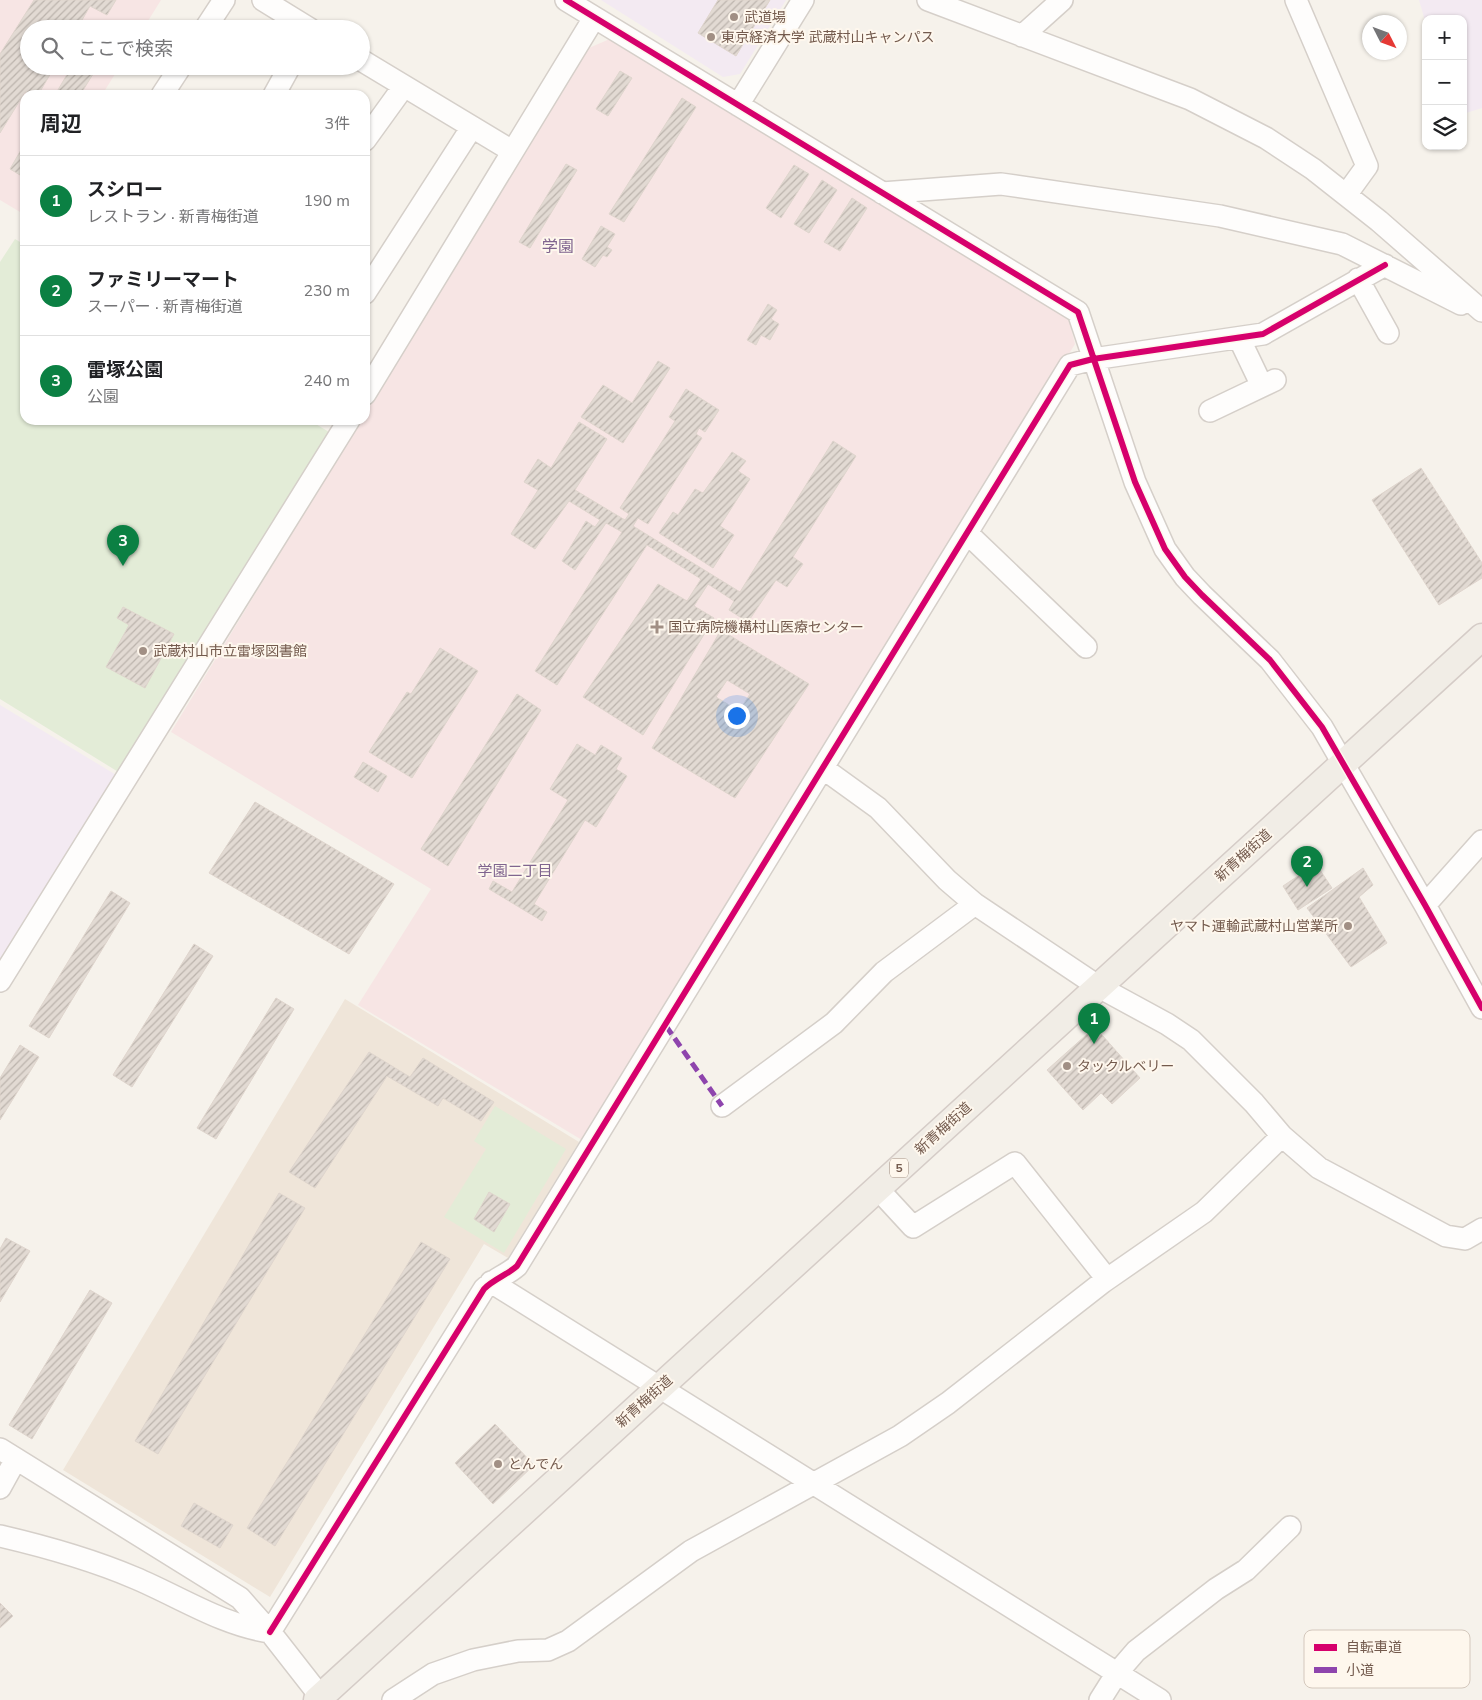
<!DOCTYPE html>
<html lang="ja">
<head>
<meta charset="utf-8">
<style>
	body { margin:0; font-family:"Nunito Sans","Noto Sans JP",sans-serif; background:#f2f2f2; color:#202124 }
	.controls { position:absolute; right:15px; top:15px; display:grid; overflow:hidden; border-radius:10px; box-shadow:0 1px 4px #0004 }
	.controls button { width:45px; height:45px; display:grid; place-items:center; padding:0; border:0; border-bottom:1px solid #e0e0e0; background:#fff; color:#202124; font:25px sans-serif }
	.compass { position:absolute; left:1362px; top:15px; width:45px; height:45px; border-radius:50%; background:#fff; box-shadow:0 1px 4px #0004; rotate:132deg }
	.you { position:absolute; left:736px; top:715px; width:18px; height:18px; margin:-12px; border:4px solid #fff; border-radius:50%; background:#1a73e8; box-shadow:0 0 0 8px #1a73e833 }
	.badge { display:grid; place-items:center; width:32px; height:32px; border-radius:50%; background:#0b8043; color:#fff; font-size:16px; font-weight:700 }
	.pin { position:absolute; translate:-50% -41px; filter:drop-shadow(0 1px 2px #0008) }
	.pin::after { content:''; position:absolute; top:26px; width:18px; height:15px; background:inherit; clip-path:polygon(0 0,100% 0,50% 100%) }
	.list { margin:0; padding:0; list-style:none }
	h2 { display:flex; justify-content:space-between; align-items:center; height:65px; margin:0; padding:0 20px; font-size:21px }
	h2 small { font-size:16px; font-weight:400; color:#757577 }
	.list li { display:grid; grid-template-columns:32px 1fr auto; gap:15px; align-items:center; box-sizing:border-box; height:90px; padding:0 20px; border-top:1px solid #e0e0e0 }
	.list b { display:block; font-size:19px; white-space:nowrap }
	.list p { margin:0; font-size:16px; white-space:nowrap; color:#757577 }
	.list em { font-size:16px; font-style:normal; color:#757577 }
	.icon { flex:none; width:28px; height:28px; fill:none; stroke:currentColor; stroke-width:2; stroke-linecap:round; stroke-linejoin:round }
	.map { position:relative; flex:none; width:1482px; height:1700px; overflow:hidden }
	.search { position:absolute; background:#fff; box-shadow:0 1px 4px #0004; left:20px; top:20px; width:350px; height:55px; display:flex; align-items:center; gap:12px; box-sizing:border-box; padding:0 18px; border-radius:28px; color:#757577; font-size:19px }
	.panel { position:absolute; background:#fff; box-shadow:0 1px 4px #0004; left:20px; top:90px; width:350px; height:335px; border-radius:15px }
	.map>svg:first-child { display:block }
	.residential { fill:#efe5d9 }
	.education { fill:#f3eaf2 }
	.medical { fill:#f7e5e4 }
	.park { fill:#e3ecd7 }
	.building { fill:url(#building-hatch); stroke:#dfd5cd; fill-rule:evenodd }
	.lines { fill:none; stroke-linecap:round; stroke-linejoin:round }
	.minor-casing { stroke:#d5cfc9; stroke-width:24 }
	.major-casing { stroke:#d5ccc7; stroke-width:29 }
	.minor { stroke:#fefdfc; stroke-width:21 }
	.major { stroke:#f1ede6; stroke-width:26 }
	.quiet { stroke:#8e44ad; stroke-width:5; stroke-dasharray:10 5; stroke-linecap:butt }
	.cycleway-casing { stroke:#fef7ed; stroke-width:9 }
	.cycleway { stroke:#d6006c; stroke-width:6 }
	.poi-dot { fill:#a18f84; stroke:#fef7ed; stroke-width:2 }
	.labels { text-anchor:middle; stroke-width:4; stroke-linejoin:round; paint-order:stroke }
	.shield { fill:#fef7ed; stroke:#9d897d; stroke-width:1 }
	.shield-label { font-size:12px; font-weight:bold; fill:#735a4d }
	.poi-label { font-size:14px; fill:#735a4d; stroke:#fef7ed; text-anchor:start }
	.street-label { font-size:14px; fill:#735a4d; stroke:#fef7ed }
	.neighbourhood-label { font-size:15px; fill:#80658f; stroke:#fef7ed }
	.quarter-label { font-size:16px; fill:#80658f; stroke:#fef7ed }
	.key { fill:#fef7ed; stroke:#d4c8bd; stroke-width:1 }
	.key-label { font-size:14px; fill:#735a4d }
</style>
</head>
<body>
<div class="map">
<svg width="1482" height="1700" viewBox="0 0 1482 1700">
	<defs>
		<pattern id="building-hatch" width="6" height="6" patternUnits="userSpaceOnUse" patternTransform="scale(1.25)"><rect width="6" height="6" fill="#e2dad3"/><path d="M-1 1l2-2M0 6l6-6M5 7l2-2" fill="none" stroke="#bcb4ad"/></pattern>
	</defs>
	<rect width="100%" height="100%" fill="#f6f2eb"/>
	<!-- residential -->
	<path class="residential" d="M345,999L579,1142L508,1258L484,1244L270,1597L63,1470Z"/>
	<!-- education -->
	<path class="education" d="M601,0H786L740,74L723,77Z
		M1419,0H1482V108L1463,114V19H1426V24Z
		M0,705L118,776L0,966Z"/>
	<!-- medical -->
	<path class="medical" d="M0,0H161L143,29H29V66H120L102,95H25V215L0,200Z
		M612,38L1068,316L1075,344L582,1140L358,1005L431,889L171,732L361,420H365V414L589,48Z"/>
	<!-- park -->
	<path class="park" d="M15,239L25,245V420H309L329,432L120,773L0,699V262Z
		M495,1106L566,1149L504,1253L444,1217L486,1149L474,1141Z"/>
	<!-- building -->
	<path class="building" d="M34,0H116L107,15L90,6L77,29H29V66H55L38,95H30L25,92L0,133V54Z
		M718,0H770L736,56L698,33Z
		M72,66H98L80,95H55Z
		M620,71L632,78L608,116L596,109Z
		M682,98L696,107L624,222L609,214Z
		M25,143V178L10,169Z
		M566,164L577,170L530,248L519,242Z
		M794,165L809,174L781,218L766,208Z
		M822,180L837,190L809,233L794,224Z
		M852,198L867,208L840,251L824,242Z
		M601,226L615,234L607,247L612,250L607,257L603,255L595,267L582,259Z
		M768,304L777,310L771,319L779,324L770,340L761,335L756,345L747,340Z
		M658,361L670,368L623,443L581,417L603,385L632,403Z
		M686,389L719,410L705,432L699,428L696,434L702,438L648,524L638,518L633,526L740,592L833,441L856,456L793,557L803,564L787,587L776,580L748,622L729,610L734,601L708,584L694,606L714,618L643,735L583,697L658,584L687,601L701,579L647,545L557,685L535,671L622,532L606,523L575,570L562,561L586,521L595,527L600,520L569,501L535,549L511,534L538,490L524,482L538,459L551,468L579,422L607,439L575,490L625,520L629,514L620,508L675,421L669,417Z
		M732,452L746,461L738,471L750,479L720,526L734,535L713,568L659,533L673,512L678,515L695,489L703,493Z
		M1421,468L1482,563V578L1439,605L1372,500Z
		M123,607L174,634L145,688L106,667L129,625L117,618Z
		M721,630L809,684L735,798L652,748ZM727,680L750,694L739,711L716,697Z
		M440,648L478,671L412,778L369,752L407,692L411,694Z
		M517,694L541,710L448,866L421,849Z
		M577,744L595,755L601,745L622,758L616,769L627,776L596,827L585,820L534,904L547,912L542,921L489,889L493,881L512,892L568,800L550,789Z
		M363,762L387,776L378,792L354,777Z
		M255,802L394,884L349,954L209,873Z
		M1316,864L1332,888L1298,910L1283,886Z
		M1363,868L1373,885L1359,897L1387,943L1351,967L1307,908Z
		M111,891L130,903L49,1038L29,1026Z
		M194,944L213,956L132,1087L113,1075Z
		M276,998L294,1009L216,1139L197,1128Z
		M1095,1027L1140,1078L1112,1104L1101,1093L1083,1110L1047,1070Z
		M20,1045L39,1057L0,1120V1078Z
		M369,1052L410,1077L423,1058L494,1102L481,1121L443,1098L438,1106L387,1076L315,1188L289,1172Z
		M489,1192L510,1204L494,1232L474,1219Z
		M279,1193L305,1208L158,1454L135,1441Z
		M6,1238L30,1251L0,1302V1249Z
		M421,1242L450,1259L275,1546L247,1528Z
		M90,1290L112,1303L32,1439L9,1425Z
		M495,1424L534,1465L493,1504L455,1463Z
		M194,1503L233,1525L220,1548L181,1526Z
		M0,1603L13,1616L0,1628Z"/>
	<g class="lines">
		<defs>
			<path id="minor" d="M263,0L310,29
				M566,0L1078,312L1135,482L1165,549L1185,577L1202,595L1270,660L1322,727L1425,905L1482,1008
				M928,0L1190,99L1266,138L1313,169L1379,221L1482,311
				M1296,0L1367,166L1346,195
				M205,29L224,0
				M1022,36L1062,0
				M361,60L512,151
				M162,95L181,66
				M274,95L290,66
				M738,105L803,0
				M365,140L404,86
				M882,193L1001,184L1220,216L1342,244L1461,304
				M1358,279L1388,333
				M365,293L472,127
				M1239,338L1262,386
				M365,394L594,18
				M1210,411L1275,380
				M967,533L1086,647
				M824,769L878,808L947,880L975,904L1099,987L1167,1024L1191,1040L1254,1103L1282,1136L1319,1168L1446,1236L1465,1239L1482,1229
				M1425,905L1482,841
				M0,981L349,420
				M722,1106L834,1023L884,972L975,904
				M877,1188L913,1227L1015,1163L1107,1279
				M491,1282L1160,1700
				M0,1449L240,1598L270,1632L320,1696
				M0,1488L16,1459
				M0,1536C43,1546 95,1561 135,1578C180,1597 222,1625 270,1632
				M270,1632L484,1289C494,1279 507,1275 517,1266L1070,365L1093,359L1263,334L1385,265
				M393,1700L433,1674L473,1660L518,1651L548,1650L568,1641L691,1551L900,1436L948,1403L1103,1282L1204,1212L1282,1136
				M1100,1700L1117,1673L1136,1651L1216,1589L1246,1570L1290,1527"/>
			<path id="major" d="M317,1700L1482,637"/>
		</defs>
		<!-- minor casing -->
		<use href="#minor" class="minor-casing"/>
		<!-- major casing -->
		<use href="#major" class="major-casing"/>
		<!-- minor -->
		<use href="#minor" class="minor"/>
		<!-- major -->
		<use href="#major" class="major"/>
		<!-- quiet -->
		<path class="quiet" d="M666,1026L722,1106"/>
		<defs>
			<path id="cycleway" d="M566,0L1078,312L1135,482L1165,549L1185,577L1202,595L1270,660L1322,727L1425,905L1482,1008
				M270,1632L484,1289C494,1279 507,1275 517,1266L1070,365L1093,359L1263,334L1385,265"/>
		</defs>
		<!-- cycleway casing -->
		<use href="#cycleway" class="cycleway-casing"/>
		<!-- cycleway -->
		<use href="#cycleway" class="cycleway"/>
	</g>
	<!-- markers -->
	<g class="poi-dot">
		<circle cx="734" cy="17" r="5"/>
		<circle cx="711" cy="37" r="5"/>
		<path d="M654.5 619.5h5v5h5v5h-5v5h-5v-5h-5v-5h5z"/>
		<circle cx="143" cy="651" r="5"/>
		<circle cx="1348" cy="926" r="5"/>
		<circle cx="1067" cy="1066" r="5"/>
		<circle cx="498" cy="1464" r="5"/>
	</g>
	<g class="labels">
		<!-- shield labels -->
		<rect class="shield" x="890" y="1158.5" width="18" height="19" rx="4"/>
		<g class="shield-label">
			<text x="899" y="1172">5</text>
		</g>
		<!-- poi labels -->
		<g class="poi-label">
			<text x="744" y="22">武道場</text>
			<text x="721" y="42">東京経済大学 武蔵村山キャンパス</text>
			<text x="668" y="632">国立病院機構村山医療センター</text>
			<text x="153" y="656">武蔵村山市立雷塚図書館</text>
			<text x="1338" y="931" text-anchor="end">ヤマト運輸武蔵村山営業所</text>
			<text x="1077" y="1071">タックルベリー</text>
			<text x="508" y="1469">とんでん</text>
		</g>
		<!-- street labels -->
		<g class="street-label">
			<text transform="translate(1243 855) rotate(-42)" y="5">新青梅街道</text>
			<text transform="translate(943 1128) rotate(-42)" y="5">新青梅街道</text>
			<text transform="translate(644 1401) rotate(-42)" y="5">新青梅街道</text>
		</g>
		<!-- neighbourhood labels -->
		<g class="neighbourhood-label">
			<text x="515" y="876">学園二丁目</text>
		</g>
		<!-- quarter labels -->
		<g class="quarter-label">
			<text x="558" y="252">学園</text>
		</g>
	</g>
	<!-- legend -->
	<rect x="1304" y="1630" width="166" height="58" rx="8" class="key"/>
	<rect x="1314" y="1644" width="23" height="7" fill="#d6006c"/>
	<rect x="1314" y="1667" width="23" height="6" fill="#8e44ad"/>
	<g class="key-label">
		<text x="1346" y="1652">自転車道</text>
		<text x="1346" y="1675">小道</text>
	</g>
</svg>
<div class="controls">
<button>+</button>
<button>−</button>
<button><svg class="icon" aria-label="layers" viewBox="0 0 24 24"><path d="M12 4l9 5-9 5-9-5zM3 14l9 5 9-5"/></svg></button>
</div>
<svg class="compass" viewBox="-18 -18 36 36"><path d="M0-13l5 13h-10z" fill="#e53935"/><path d="M0 13l5-13h-10z" fill="#757577"/></svg>
<div class="you"></div>
<div class="pin badge" style="left:1094px;top:1044px">1</div>
<div class="pin badge" style="left:1307px;top:887px">2</div>
<div class="pin badge" style="left:123px;top:566px">3</div>
<div class="search"><svg class="icon" aria-label="search" viewBox="0 0 24 24"><circle cx="10" cy="10" r="6"/><path d="M15 15l6 6"/></svg>ここで検索</div>
<section class="panel">
<h2>周辺<small>3件</small></h2>
<ul class="list">
<li><span class="badge">1</span><div><b>スシロー</b><p>レストラン · 新青梅街道</p></div><em>190 m</em></li>
<li><span class="badge">2</span><div><b>ファミリーマート</b><p>スーパー · 新青梅街道</p></div><em>230 m</em></li>
<li><span class="badge">3</span><div><b>雷塚公園</b><p>公園</p></div><em>240 m</em></li>
</ul>
</section>
</div>
</body>
</html>
